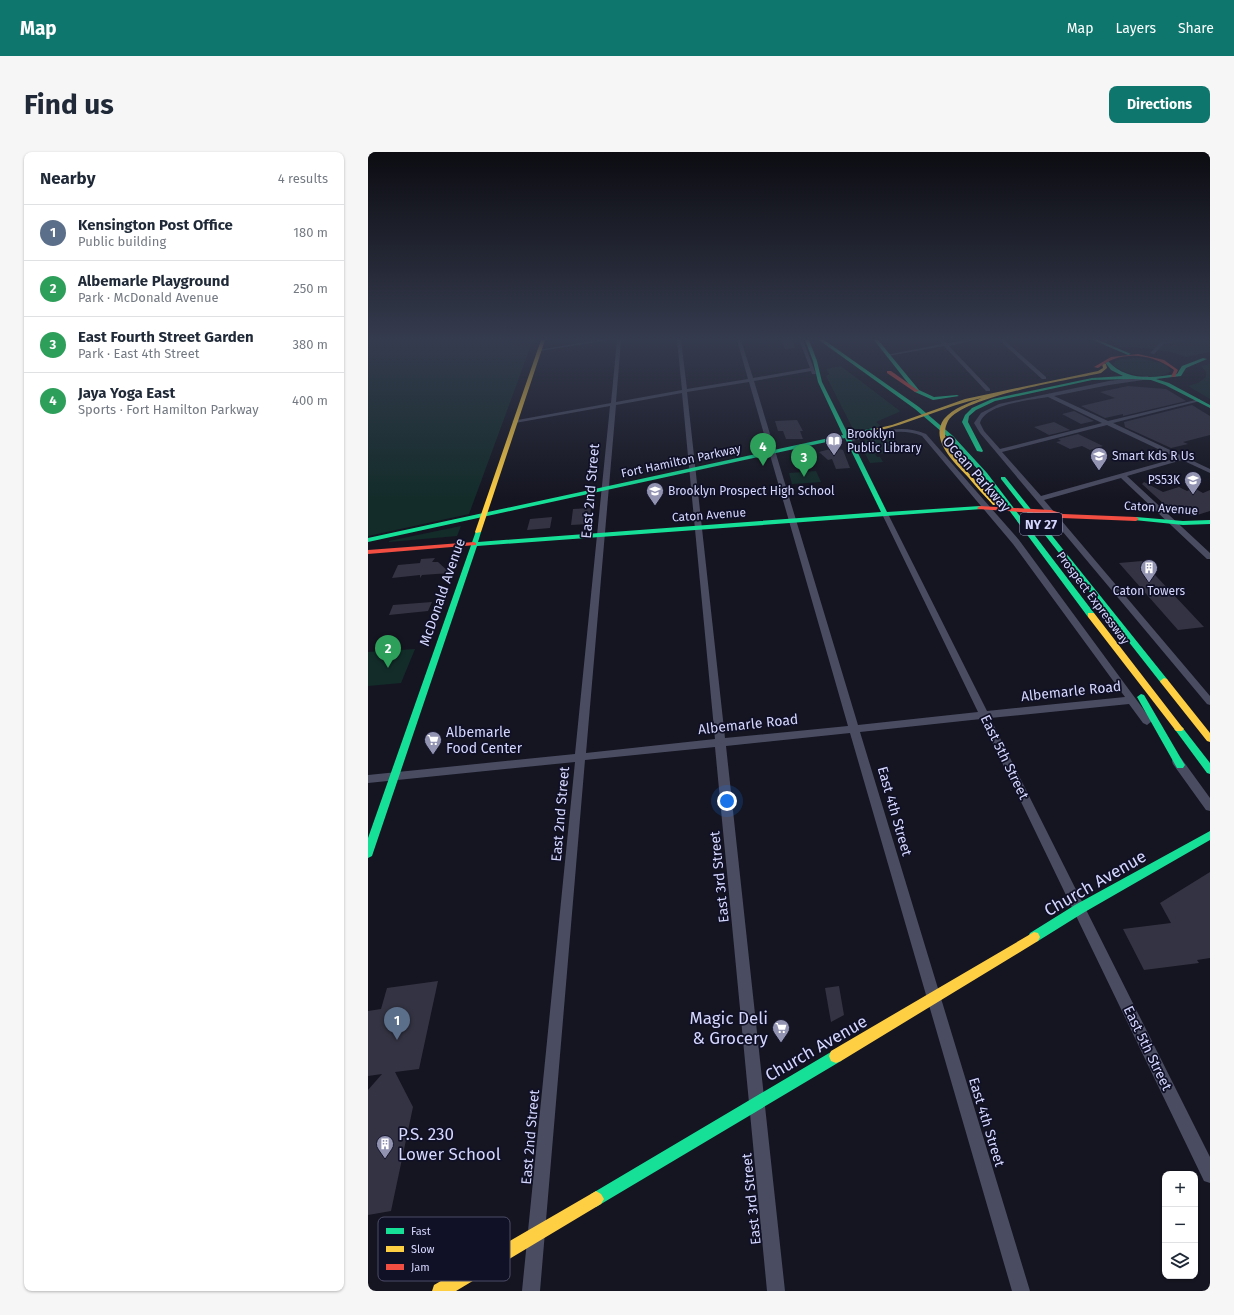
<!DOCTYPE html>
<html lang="en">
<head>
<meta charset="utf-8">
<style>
	body { margin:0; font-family:"Fira Sans",sans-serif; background:#f6f6f7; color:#1f2937 }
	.controls { position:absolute; right:12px; bottom:12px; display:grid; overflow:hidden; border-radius:8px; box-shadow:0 1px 3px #0004 }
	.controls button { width:36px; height:36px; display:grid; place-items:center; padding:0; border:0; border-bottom:1px solid #e0e1e3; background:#fff; color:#1f2937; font:20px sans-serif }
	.you { position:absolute; left:359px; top:649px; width:14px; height:14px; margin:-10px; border:3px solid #fff; border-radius:50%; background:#1a73e8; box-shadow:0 0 0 6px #1a73e833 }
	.badge { display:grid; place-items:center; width:26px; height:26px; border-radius:50%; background:#0f766e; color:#fff; font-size:13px; font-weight:700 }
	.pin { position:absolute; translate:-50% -33px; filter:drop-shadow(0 1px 2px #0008) }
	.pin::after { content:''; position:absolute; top:21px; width:14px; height:12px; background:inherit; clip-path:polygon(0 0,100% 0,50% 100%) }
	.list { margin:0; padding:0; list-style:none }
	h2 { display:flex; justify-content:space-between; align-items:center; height:52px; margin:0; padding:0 16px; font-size:17px }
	h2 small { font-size:13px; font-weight:400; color:#747a83 }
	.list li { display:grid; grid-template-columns:26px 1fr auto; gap:12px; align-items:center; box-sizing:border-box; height:56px; padding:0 16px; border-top:1px solid #e0e1e3 }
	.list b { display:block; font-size:15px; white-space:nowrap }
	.list p { margin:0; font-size:13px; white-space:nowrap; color:#747a83 }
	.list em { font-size:13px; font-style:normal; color:#747a83 }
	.icon { flex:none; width:22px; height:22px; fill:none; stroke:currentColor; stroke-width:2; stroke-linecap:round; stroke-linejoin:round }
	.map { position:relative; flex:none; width:842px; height:1139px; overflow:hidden; border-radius:8px }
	header { display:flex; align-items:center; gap:24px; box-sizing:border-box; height:56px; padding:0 20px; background:#0f766e; color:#fff }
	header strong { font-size:19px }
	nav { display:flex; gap:22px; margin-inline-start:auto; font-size:14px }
	.intro { display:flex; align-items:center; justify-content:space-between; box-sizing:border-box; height:96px; padding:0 24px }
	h1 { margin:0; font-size:28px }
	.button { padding:10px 18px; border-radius:8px; background:#0f766e; color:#fff; font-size:14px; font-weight:700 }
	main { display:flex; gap:24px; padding:0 24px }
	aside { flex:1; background:#fff; border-radius:8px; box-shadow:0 1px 3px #0004 }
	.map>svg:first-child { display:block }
	.green { fill:#132c2a }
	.building { fill:#333343 }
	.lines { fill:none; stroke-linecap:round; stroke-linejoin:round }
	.street { fill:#4a4c62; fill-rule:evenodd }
	.fast { fill:#16e098; fill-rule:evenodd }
	.slow { fill:#ffcf43; fill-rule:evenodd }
	.jam { fill:#f24e42; fill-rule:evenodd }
	.labels { text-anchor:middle; stroke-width:3.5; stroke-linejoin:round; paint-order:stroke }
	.far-poi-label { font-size:12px; fill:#d5d7fe; stroke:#101026; text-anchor:start }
	.far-street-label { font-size:12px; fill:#d5d7fe; stroke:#101026 }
	.shield { fill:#101026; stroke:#9a9bbd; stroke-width:1 }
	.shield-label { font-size:13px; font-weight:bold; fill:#d5d7fe }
	.street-label { font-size:14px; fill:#d5d7fe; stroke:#101026 }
	.poi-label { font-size:14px; fill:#d5d7fe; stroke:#101026; text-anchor:start }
	.near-street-label { font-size:17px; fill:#d5d7fe; stroke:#101026 }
	.near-poi-label { font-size:17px; fill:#d5d7fe; stroke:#101026; text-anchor:end }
	.key { fill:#101026; stroke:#4b4c67; stroke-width:1 }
	.key-label { font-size:11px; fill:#d5d7fe }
</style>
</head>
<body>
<header>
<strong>Map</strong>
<nav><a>Map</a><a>Layers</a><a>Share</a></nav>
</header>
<div class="intro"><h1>Find us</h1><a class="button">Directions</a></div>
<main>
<aside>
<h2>Nearby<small>4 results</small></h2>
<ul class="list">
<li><span class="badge" style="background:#5c6f8a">1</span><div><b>Kensington Post Office</b><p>Public building</p></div><em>180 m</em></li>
<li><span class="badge" style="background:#2e9e5b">2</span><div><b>Albemarle Playground</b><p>Park · McDonald Avenue</p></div><em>250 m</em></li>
<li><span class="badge" style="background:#2e9e5b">3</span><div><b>East Fourth Street Garden</b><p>Park · East 4th Street</p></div><em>380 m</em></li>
<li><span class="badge" style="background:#2e9e5b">4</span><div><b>Jaya Yoga East</b><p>Sports · Fort Hamilton Parkway</p></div><em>400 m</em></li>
</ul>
</aside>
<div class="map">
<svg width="842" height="1139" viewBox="0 0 842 1139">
	<rect width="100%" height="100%" fill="#151521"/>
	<!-- green -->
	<path class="green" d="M0,188H165L101,362L0,384Z
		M741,188H842V200L818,205L803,200L768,195H753Z
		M772,206L797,212L803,219C793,229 754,224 745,212L747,209L753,207Z
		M842,212V247L820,234L830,231L838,225V220L833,214Z
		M473,214L532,259L531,260L508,270L513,274L486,279L458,224L461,222L458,217Z
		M523,283L528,293L520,294L521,297H531L533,300L507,302L509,305H512L515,310L502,311L491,290Z
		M448,319L453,330L424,332L421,321Z
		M93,374L89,384L21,390V389Z
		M47,497L33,531L0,534V500Z"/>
	<!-- building -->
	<path class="building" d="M413,188H424L427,196L417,197Z
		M760,234L798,237L818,249L755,264V262L737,266L713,254L747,246L732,240Z
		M824,253L842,264V283L815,290L820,292L803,296L757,275L756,270Z
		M706,259L726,269L713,272L694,262Z
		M429,268L435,279H432L435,287H418L415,279H410L407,269Z
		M686,270L702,278L681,283L666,275Z
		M710,282L735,294L722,298L714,294L702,297L688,290L693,289L690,287Z
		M466,296L475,298L482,316L468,317L464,307L460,308L451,300Z
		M776,330L795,340L811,335L819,339L826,336L835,341L842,338V359L826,364L807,362L774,332Z
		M223,356L221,372L203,373L205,357Z
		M184,365L182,376L159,378L162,367Z
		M67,406L64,410H70L82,421L54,423L52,426V423L24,426L30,413L52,411L53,407Z
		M774,409L788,424L836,475L810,478L751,411Z
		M64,450L60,459L21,463L25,453Z
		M842,720V806L829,808L831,811L776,818L755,777L803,771L792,751Z
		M70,829L51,917L27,920L45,955L23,1059L0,1063V938L14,922L0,924V859L13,857L19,836Z
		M471,834L476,863L463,870L457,836Z"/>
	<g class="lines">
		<!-- street -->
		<path class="street" d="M230,188H241L172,199L170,198Z
			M249,188H253L248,250L314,238L309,188H313L319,237L380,227L369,188H373L385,226L442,216L431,188H435L448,222H444L443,219L386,229L490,573L610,560L514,362L517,360L520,362L619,559L757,545L645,392L554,284C531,274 504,284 481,290L478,288C483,285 490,284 496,283C517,278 538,273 558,282L651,388L784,569L779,573L775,571L761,552L622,566L842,1005V1031L836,1029L613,567L492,580L662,1139H644L482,581L358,594L417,1139H399L347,595L217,608L172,1139H154L207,610L0,631V623L207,602L242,254L147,271L144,269L243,251ZM381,230L480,574L357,586L319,240ZM314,241L347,587L218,601L248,253Z
			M573,188L579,191L606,188L581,194L622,237V239H618L576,194L520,204L518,203L574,192L572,189Z
			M631,188H636L678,225V227H674Z
			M734,188H741L736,190Z
			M808,188H819L796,192L786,202L782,201L793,190Z
			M780,224L782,227L741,233L686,244L740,269L832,247V249L745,271L842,317V321L814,308L759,324L842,401V407H839L753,326L676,348L842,544V553L839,552L628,300L612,281L606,271L613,261L631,252L741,229ZM680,245L734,271L632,297L616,279L612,271C617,252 663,248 680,245ZM739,273L809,306L673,344L634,300Z
			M809,605L813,606L842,646V659L838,658L805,612L804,609L805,606Z"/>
		<!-- fast -->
		<path class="fast" d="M437,188H441L449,209L454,230L480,282L505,276L508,278L482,285L519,360L612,354L615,356L614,357L109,394L5,701L4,704L0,706V686L108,379L113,380L110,390L513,360L477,286L0,390V386L475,283L450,230L445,209Z
			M451,188H456L551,255L585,284L619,321L726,461V465H720L615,323L581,286L547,257Z
			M506,188H510L551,238L566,245L589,243L591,244L565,248L547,240Z
			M725,188H730L763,202L760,203Z
			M835,206L839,207L818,216L813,224L788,227L801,231L842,253V256L797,233L783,228L764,227L724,228L627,249L608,258L601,264L600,270L615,299L614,300L609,299L594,270L597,263L604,256L624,247L724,226L755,224L743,218L736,209H740C758,229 784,226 809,222L814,214Z
			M633,325H637L799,527L800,529L799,531H793L633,327Z
			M768,365L815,369L842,368V372L815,373L766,368V366Z
			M773,542L776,543L815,610L817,613L815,616H809L769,545Z
			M811,574L814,575L842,611V622L839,621L808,579L806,577Z
			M842,679V688L715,761L670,789L666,790L662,789L660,785L662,781L707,753Z
			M468,897L473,899L475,904L473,909L233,1052L228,1055L223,1052L220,1047L223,1042Z"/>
		<!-- slow -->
		<path class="slow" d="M173,188H177L113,380L108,381L107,380Z
			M736,211L738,212L739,216L733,221C701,228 596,244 580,269C577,275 576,281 578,287C581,305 616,336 629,351V353H625C617,344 608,335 600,325C587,311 561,288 576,267C585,256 601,251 614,246C577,254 542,272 505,280L502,278L524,273L597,247L730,219L735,216L734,212Z
			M720,461H726L814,575L816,577L814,579H808L720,465Z
			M796,526L799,527L842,581V590L839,589L793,531L792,529Z
			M666,780L670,781L672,785L670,789L473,909L468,911L463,909L461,904L463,899Z
			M228,1039L233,1042L236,1047L233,1052L88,1139H64L66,1133Z"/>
		<!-- jam -->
		<path class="jam" d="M770,202L796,208L810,218L807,225H803L806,218C789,205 766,200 746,207C740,209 735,213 730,216L726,215L743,205Z
			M519,219H523L551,239L547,240L519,221Z
			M612,354L683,358L695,362L768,365L771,367L768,369L694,366L682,362L610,357L609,356Z
			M106,390L108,391V393L0,402V398Z"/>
	</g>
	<!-- sky -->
	<linearGradient id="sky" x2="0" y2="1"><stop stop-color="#0c0c12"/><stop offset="0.54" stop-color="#353b4e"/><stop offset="1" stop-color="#353b4e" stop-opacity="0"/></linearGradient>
	<rect width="842" height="347" fill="url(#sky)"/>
	<!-- icons -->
	<defs>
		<symbol id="library-pin" viewBox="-11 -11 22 30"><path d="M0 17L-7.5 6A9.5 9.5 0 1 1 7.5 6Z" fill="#9293b1" stroke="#101026"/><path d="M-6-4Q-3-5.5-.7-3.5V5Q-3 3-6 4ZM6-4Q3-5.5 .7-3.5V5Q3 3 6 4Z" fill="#fff"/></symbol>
		<symbol id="school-pin" viewBox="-11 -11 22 30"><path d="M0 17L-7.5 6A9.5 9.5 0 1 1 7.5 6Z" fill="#9293b1" stroke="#101026"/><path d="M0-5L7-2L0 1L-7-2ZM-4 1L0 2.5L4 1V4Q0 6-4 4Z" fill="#fff"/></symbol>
		<symbol id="building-pin" viewBox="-11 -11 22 30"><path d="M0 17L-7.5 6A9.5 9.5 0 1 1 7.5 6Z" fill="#9293b1" stroke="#101026"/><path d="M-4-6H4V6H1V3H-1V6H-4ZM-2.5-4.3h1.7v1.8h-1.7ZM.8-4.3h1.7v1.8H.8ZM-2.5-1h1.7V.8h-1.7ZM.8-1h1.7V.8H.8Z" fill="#fff"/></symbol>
		<symbol id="supermarket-pin" viewBox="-11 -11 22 30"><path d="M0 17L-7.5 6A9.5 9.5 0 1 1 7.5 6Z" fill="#9293b1" stroke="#101026"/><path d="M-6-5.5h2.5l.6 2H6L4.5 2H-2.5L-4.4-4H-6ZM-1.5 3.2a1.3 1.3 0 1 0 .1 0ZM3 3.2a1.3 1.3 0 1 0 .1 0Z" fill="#fff"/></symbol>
	</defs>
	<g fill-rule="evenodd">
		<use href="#library-pin" x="456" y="279" width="20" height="27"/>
		<use href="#school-pin" x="721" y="294" width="20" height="27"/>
		<use href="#school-pin" x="815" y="318" width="20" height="27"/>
		<use href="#school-pin" x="277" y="329" width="20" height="27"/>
		<use href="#building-pin" x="771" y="406" width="20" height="27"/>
		<use href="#supermarket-pin" x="55" y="578" width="20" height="27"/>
		<use href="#supermarket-pin" x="403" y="866" width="20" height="27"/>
		<use href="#building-pin" x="7" y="982" width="20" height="27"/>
	</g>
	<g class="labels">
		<!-- far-poi labels -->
		<g class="far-poi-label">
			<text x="479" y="286">Brooklyn<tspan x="479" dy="14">Public Library</tspan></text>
			<text x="744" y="308">Smart Kds R Us</text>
			<text x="812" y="332" text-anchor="end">PS53K</text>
			<text x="300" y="343">Brooklyn Prospect High School</text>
			<text x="781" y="443" text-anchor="middle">Caton Towers</text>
		</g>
		<!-- far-street labels -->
		<g class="far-street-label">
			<text transform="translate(313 309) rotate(-12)" y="4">Fort Hamilton Parkway</text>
			<text transform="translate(793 356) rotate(4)" y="4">Caton Avenue</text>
			<text transform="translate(341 363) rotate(-4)" y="4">Caton Avenue</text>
			<text transform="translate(725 446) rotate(53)" y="4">Prospect Expressway</text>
		</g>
		<!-- shield labels -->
		<rect class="shield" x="652" y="361" width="42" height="22" rx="3"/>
		<g class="shield-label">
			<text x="673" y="377">NY 27</text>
		</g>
		<!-- street labels -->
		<g class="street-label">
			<text transform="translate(609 322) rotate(49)" y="5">Ocean Parkway</text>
			<text transform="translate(222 339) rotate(-85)" y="5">East 2nd Street</text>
			<text transform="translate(74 440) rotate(-71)" y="5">McDonald Avenue</text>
			<text transform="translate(703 539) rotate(-6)" y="5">Albemarle Road</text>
			<text transform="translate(380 572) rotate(-6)" y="5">Albemarle Road</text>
			<text transform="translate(637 605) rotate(64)" y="5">East 5th Street</text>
			<text transform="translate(527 659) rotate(74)" y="5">East 4th Street</text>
			<text transform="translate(192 662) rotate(-85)" y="5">East 2nd Street</text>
			<text transform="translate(351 725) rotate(-96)" y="5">East 3rd Street</text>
			<text transform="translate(780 896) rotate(64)" y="5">East 5th Street</text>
			<text transform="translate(619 970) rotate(73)" y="5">East 4th Street</text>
			<text transform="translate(162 985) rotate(-85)" y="5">East 2nd Street</text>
			<text transform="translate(383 1047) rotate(-96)" y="5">East 3rd Street</text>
		</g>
		<!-- poi labels -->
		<g class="poi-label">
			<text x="78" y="585">Albemarle<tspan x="78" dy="16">Food Center</tspan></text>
		</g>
		<!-- near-street labels -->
		<g class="near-street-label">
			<text transform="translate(727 731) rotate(-30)" y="6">Church Avenue</text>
			<text transform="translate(448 896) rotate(-30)" y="6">Church Avenue</text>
		</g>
		<!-- near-poi labels -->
		<g class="near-poi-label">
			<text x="400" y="872">Magic Deli<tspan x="400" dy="20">&amp; Grocery</tspan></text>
			<text x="30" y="988" text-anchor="start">P.S. 230<tspan x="30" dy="20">Lower School</tspan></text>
		</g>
	</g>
	<!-- legend -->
	<rect x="10" y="1065" width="132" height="64" rx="6" class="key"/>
	<rect x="18" y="1076" width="18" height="6" fill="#16e098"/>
	<rect x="18" y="1094" width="18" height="6" fill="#ffcf43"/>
	<rect x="18" y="1112" width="18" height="6" fill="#f24e42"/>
	<g class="key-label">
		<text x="43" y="1083">Fast</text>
		<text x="43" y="1101">Slow</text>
		<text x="43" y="1119">Jam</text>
	</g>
</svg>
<div class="controls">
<button>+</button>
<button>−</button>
<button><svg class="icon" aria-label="layers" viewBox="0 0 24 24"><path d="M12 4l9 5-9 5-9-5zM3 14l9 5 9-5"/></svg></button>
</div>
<div class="you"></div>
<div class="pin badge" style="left:29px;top:888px;background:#5c6f8a">1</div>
<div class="pin badge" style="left:20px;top:516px;background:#2e9e5b">2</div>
<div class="pin badge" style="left:436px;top:325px;background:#2e9e5b">3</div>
<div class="pin badge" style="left:395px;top:314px;background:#2e9e5b">4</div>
</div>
</main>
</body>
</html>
